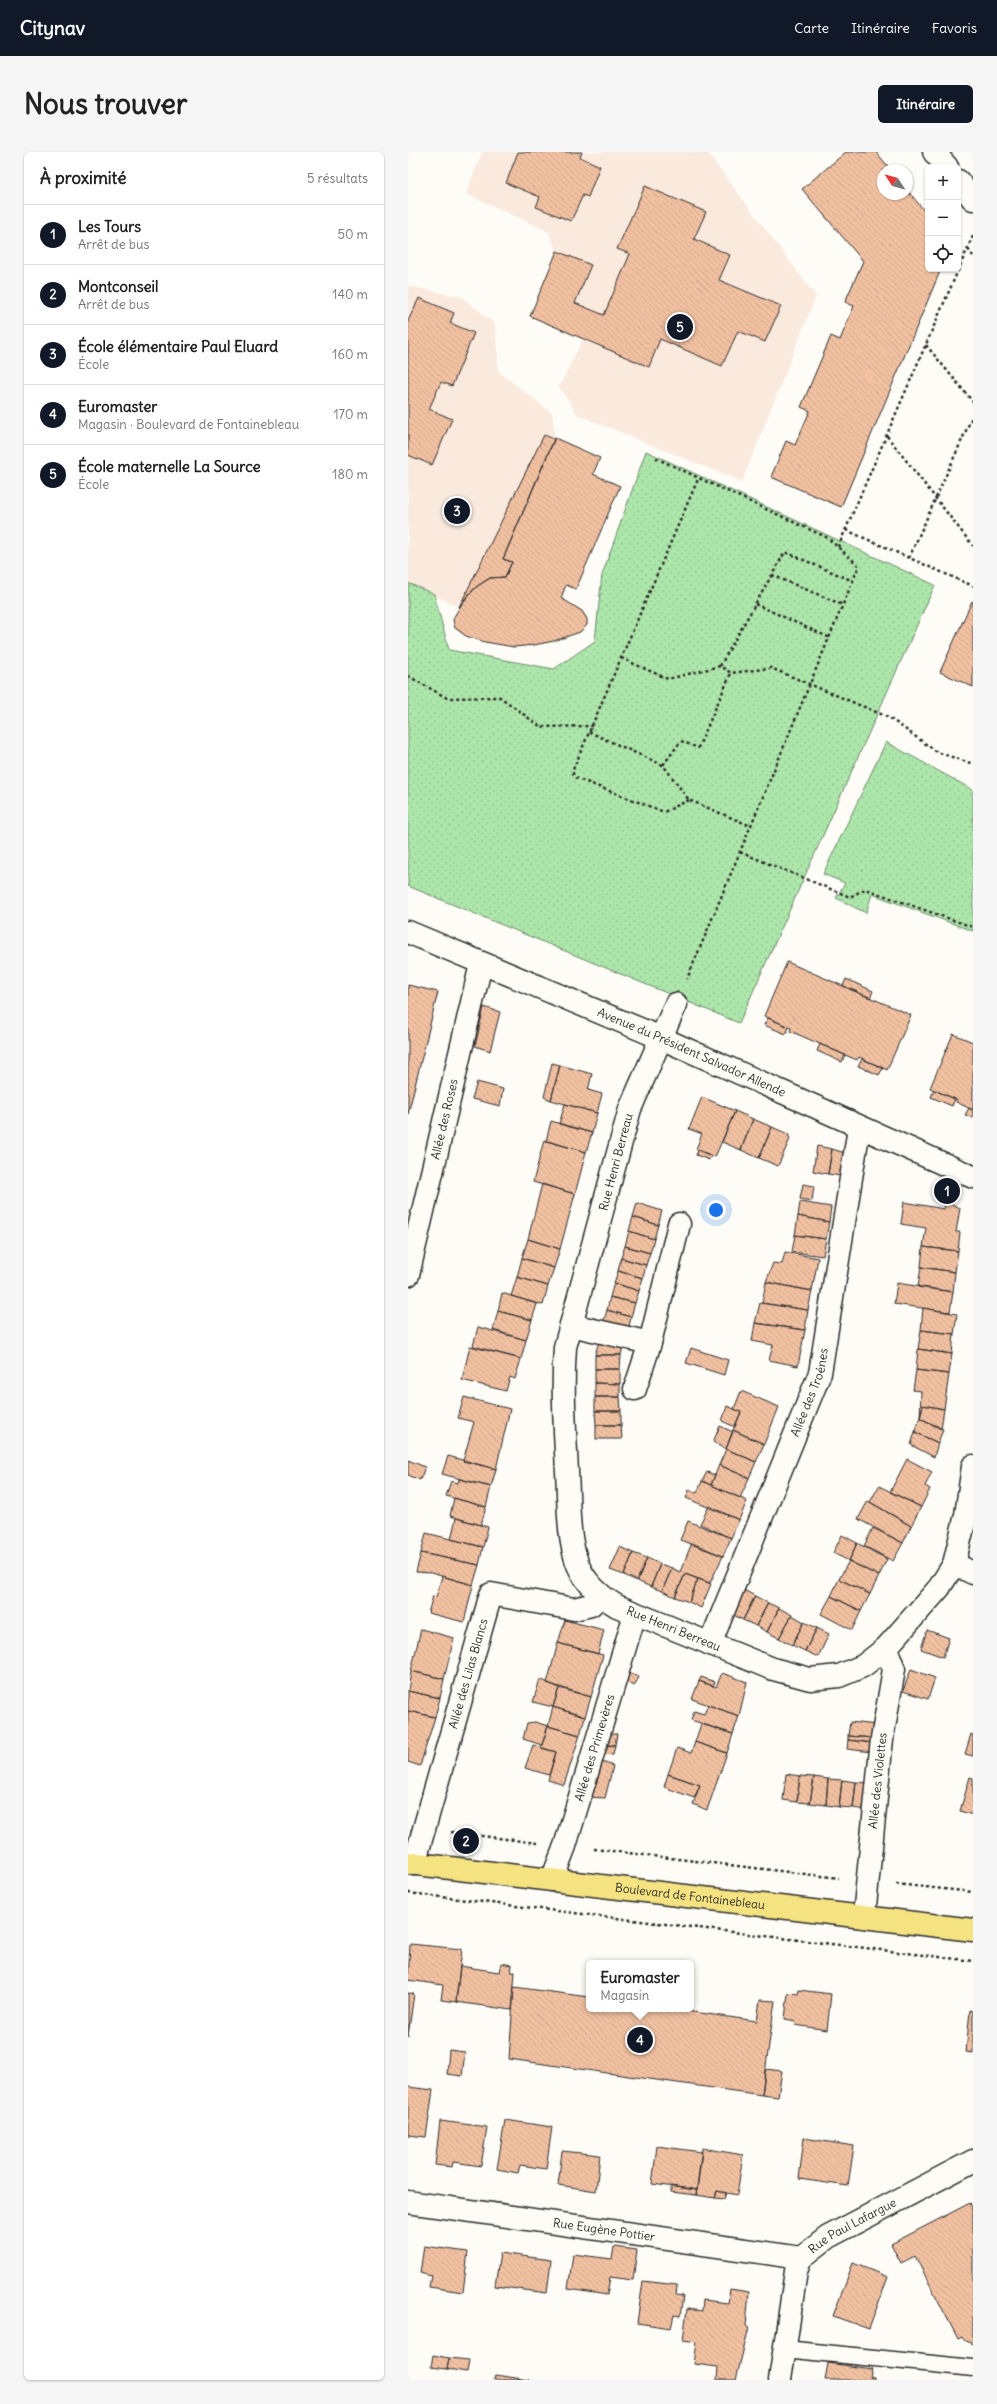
<!DOCTYPE html>
<html lang="fr">
<head>
<meta charset="utf-8">
<style>
	body { margin:0; font-family:Delius,sans-serif; background:#f6f6f6; color:#222 }
	.controls { position:absolute; right:12px; top:12px; display:grid; overflow:hidden; border-radius:6px; box-shadow:0 1px 3px #0004 }
	.controls button { width:36px; height:36px; display:grid; place-items:center; padding:0; border:0; border-bottom:1px solid #e0e0e0; background:#fff; color:#222; font:20px sans-serif }
	.compass { position:absolute; left:469px; top:12px; width:36px; height:36px; border-radius:50%; background:#fff; box-shadow:0 1px 3px #0004; rotate:306deg }
	.you { position:absolute; left:308px; top:1058px; width:14px; height:14px; margin:-10px; border:3px solid #fff; border-radius:50%; background:#1a73e8; box-shadow:0 0 0 6px #1a73e833 }
	.badge { display:grid; place-items:center; width:26px; height:26px; border-radius:50%; background:#111827; color:#fff; font-size:13px; font-weight:700 }
	.pin { position:absolute; translate:-50% -50%; border:2px solid #fff; box-shadow:0 1px 4px #0006 }
	.popup { position:absolute; left:178px; top:1808px; width:108px; height:52px; box-sizing:border-box; display:grid; place-content:center; border-radius:6px; background:#fff; filter:drop-shadow(0 1px 3px #0005); font-size:13px; white-space:nowrap; color:#767676 }
	.popup b { font-size:15px; color:#222 }
	.popup::after { content:''; position:absolute; left:50%; top:100%; margin-left:-8px; border:8px solid transparent; border-top-color:#fff }
	.list { margin:0; padding:0; list-style:none }
	h2 { display:flex; justify-content:space-between; align-items:center; height:52px; margin:0; padding:0 16px; font-size:17px }
	h2 small { font-size:13px; font-weight:400; color:#767676 }
	.list li { display:grid; grid-template-columns:26px 1fr auto; gap:12px; align-items:center; box-sizing:border-box; height:60px; padding:0 16px; border-top:1px solid #e0e0e0 }
	.list b { display:block; font-size:15px; white-space:nowrap }
	.list p { margin:0; font-size:13px; white-space:nowrap; color:#767676 }
	.list em { font-size:13px; font-style:normal; color:#767676 }
	.icon { flex:none; width:22px; height:22px; fill:none; stroke:currentColor; stroke-width:2; stroke-linecap:round; stroke-linejoin:round }
	.map { position:relative; flex:none; width:565px; height:2228px; overflow:hidden; border-radius:6px }
	header { display:flex; align-items:center; gap:24px; box-sizing:border-box; height:56px; padding:0 20px; background:#111827; color:#fff }
	header strong { font-size:19px }
	nav { display:flex; gap:22px; margin-inline-start:auto; font-size:14px }
	.intro { display:flex; align-items:center; justify-content:space-between; box-sizing:border-box; height:96px; padding:0 24px }
	h1 { margin:0; font-size:28px }
	.button { padding:10px 18px; border-radius:6px; background:#111827; color:#fff; font-size:14px; font-weight:700 }
	main { display:flex; gap:24px; padding:0 24px }
	aside { flex:1; background:#fff; border-radius:6px; box-shadow:0 1px 3px #0004 }
	.map>svg:first-child { display:block }
	.built { fill:#faeade }
	.park { fill:url(#park-dots); stroke:#6c886a }
	.building { fill:url(#building-back-hatch); stroke:#2b2b2b }
	.lines { fill:none; stroke-linecap:round; stroke-linejoin:round }
	.lane-casing { stroke:#2b2b2b; stroke-width:19 }
	.street-casing { stroke:#2b2b2b; stroke-width:25 }
	.secondary-casing { stroke:#2b2b2b; stroke-width:25 }
	.primary-casing { stroke:#2b2b2b; stroke-width:25 }
	.path { stroke:#2b2b2b; stroke-width:2.5; stroke-dasharray:3 3; stroke-linecap:butt }
	.lane { stroke:#fdfcf7; stroke-width:16 }
	.street { stroke:#fdfcf7; stroke-width:22 }
	.secondary { stroke:#fdfcf7; stroke-width:22 }
	.primary { stroke:#f5e382; stroke-width:22 }
	.labels { text-anchor:middle; stroke-width:3.5; stroke-linejoin:round; paint-order:stroke }
	.street-label { font-size:12px; fill:#2b2b2b; stroke:#fdfcf7 }
</style>
</head>
<body>
<header>
<strong>Citynav</strong>
<nav><a>Carte</a><a>Itinéraire</a><a>Favoris</a></nav>
</header>
<div class="intro"><h1>Nous trouver</h1><a class="button">Itinéraire</a></div>
<main>
<aside>
<h2>À proximité<small>5 résultats</small></h2>
<ul class="list">
<li><span class="badge">1</span><div><b>Les Tours</b><p>Arrêt de bus</p></div><em>50 m</em></li>
<li><span class="badge">2</span><div><b>Montconseil</b><p>Arrêt de bus</p></div><em>140 m</em></li>
<li><span class="badge">3</span><div><b>École élémentaire Paul Eluard</b><p>École</p></div><em>160 m</em></li>
<li><span class="badge">4</span><div><b>Euromaster</b><p>Magasin · Boulevard de Fontainebleau</p></div><em>170 m</em></li>
<li><span class="badge">5</span><div><b>École maternelle La Source</b><p>École</p></div><em>180 m</em></li>
</ul>
</aside>
<div class="map">
<svg width="565" height="2228" viewBox="0 0 565 2228">
	<defs>
		<pattern id="park-dots" width="8" height="8" patternUnits="userSpaceOnUse"><rect width="8" height="8" fill="#ade6aa"/><path d="M2 2h.1M6 6h.1" fill="none" stroke="#95c592" stroke-width="1.8" stroke-linecap="round"/></pattern>
		<pattern id="building-back-hatch" width="6" height="6" patternUnits="userSpaceOnUse"><rect width="6" height="6" fill="#f2c1a2"/><path d="M-1 5l2 2M0 0l6 6M5-1l2 2" fill="none" stroke="#d0a68c"/></pattern>
	</defs>
	<rect width="100%" height="100%" fill="#fdfcf7"/>
	<filter id="ink" filterUnits="userSpaceOnUse"><feTurbulence type="fractalNoise" baseFrequency=".025" numOctaves="2"/><feDisplacementMap in="SourceGraphic" scale="8" xChannelSelector="R" yChannelSelector="G"/><feConvolveMatrix kernelMatrix="1 2 1 2 8 2 1 2 1" color-interpolation-filters="sRGB"/></filter>
	<g filter="url(#ink)">
		<!-- built -->
		<path class="built" d="M74,0H299L408,144L334,330L170,263L151,235L175,187L122,164L149,99L140,79L58,42Z
			M0,134L54,145L87,172L91,220L144,261L147,286L136,283L51,455L0,431Z"/>
		<!-- park -->
		<path class="park" d="M238,299L527,433L331,871L0,734V431L26,442L41,498L146,517L187,489L194,423Z
			M478,590L565,638V779L464,742L458,761L428,746L437,731L415,722Z"/>
		<!-- building -->
		<path class="building" d="M110,0H174L172,5L192,14L180,45L175,43L163,69L128,55L132,45L98,31Z
			M438,0H468L483,18H475V42H499V38L520,63V117H533L433,355L363,325L378,289L387,293L402,259L393,255L423,184L432,188L446,154L437,150L455,109L394,37Z
			M237,34L298,60L286,87L322,103L311,128L373,154L357,190L330,179L314,214L252,187L241,215L122,164L149,99L183,113L167,151L196,163L222,102L209,97Z
			M11,146L46,161L42,171L66,181L44,234L33,230L21,257L44,267L24,313L0,303V169Z
			M136,283L146,287L95,407L104,410L97,425L82,426L68,435L51,455Z
			M147,286L192,306L185,322L212,334L168,437L158,433L153,446L174,459L179,467V473L172,480L146,489L126,493L106,495L77,490L58,484L47,476L45,468L47,463L58,445L68,435L82,426L97,425L104,410L95,407Z
			M564,449L565,450V535L532,520Z
			M379,810L503,863L479,918L451,905L449,908L437,903L382,879L383,876L356,864Z
			M438,827L465,839L462,846L435,834Z
			M0,833L30,840L0,962Z
			M76,855L92,860L82,899L67,894Z
			M360,866L381,875L378,882L356,873Z
			M545,882L565,890V958L548,950L549,948L522,936Z
			M412,892L437,903L434,910L409,899Z
			M454,907L475,916L471,923L450,914Z
			M144,911L152,913L143,948L136,945Z
			M152,913L184,922L180,938L194,942L189,961L143,948Z
			M69,930L95,937L92,954L64,947Z
			M526,938L547,947L544,954L523,945Z
			M294,945L327,959L307,1005L288,997L294,982L281,977Z
			M157,952L189,961L184,981L151,972Z
			M561,956L565,958V966L557,963Z
			M327,959L345,967L333,998L314,990Z
			M345,967L364,975L351,1006L333,998Z
			M143,969L184,981L178,1000L138,989Z
			M364,975L380,982L382,987L370,1014L351,1006Z
			M136,988L178,1000L167,1042L125,1030Z
			M409,994L424,997L420,1022L405,1019Z
			M424,997L437,1001L433,1024L420,1022Z
			M290,998L303,1004L301,1008L288,1003Z
			M134,1032L167,1042L152,1097L120,1087Z
			M395,1032L406,1034L404,1049L392,1047Z
			M537,1049L552,1056L548,1080H552L550,1099L515,1095L518,1076L493,1072L496,1050L536,1057Z
			M392,1050L423,1055L421,1070L390,1064Z
			M229,1051L254,1059L250,1073L225,1065Z
			M390,1064L421,1070L418,1087L387,1083Z
			M225,1065L250,1073L246,1087L221,1079Z
			M221,1079L246,1087L242,1101L217,1094Z
			M387,1083L418,1087L415,1104L384,1100Z
			M120,1087L152,1097L146,1116L114,1106Z
			M217,1094L242,1101L238,1113L213,1106Z
			M515,1095L550,1099L547,1120L513,1115Z
			M377,1100L410,1106L404,1139L358,1130L365,1111L374,1112Z
			M114,1106L146,1116L140,1134L109,1125Z
			M213,1106L238,1113L235,1126L210,1119Z
			M513,1115L547,1120L545,1140L510,1135Z
			M210,1119L235,1126L231,1139L206,1131Z
			M109,1125L140,1134L135,1153L103,1144Z
			M358,1130L404,1139L400,1158L354,1151Z
			M206,1131L231,1139L227,1151L202,1145Z
			M489,1131L545,1140L542,1160L486,1152Z
			M94,1141L129,1152L124,1168L90,1159Z
			M202,1145L227,1151L223,1165L199,1158Z
			M352,1151L400,1158L397,1178L347,1171Z
			M515,1156L549,1162L546,1182L513,1178Z
			M199,1158L223,1165L220,1179L195,1172Z
			M90,1159L124,1168L118,1188L85,1178Z
			M347,1171L397,1178L390,1214L361,1208L365,1193L344,1189Z
			M70,1175L118,1188L113,1207L65,1194Z
			M513,1178L546,1182L544,1202L510,1197Z
			M191,1189L216,1190L213,1203H187Z
			M62,1194L113,1207L107,1227L102,1225L98,1239L54,1228Z
			M283,1196L320,1208L316,1223L278,1211Z
			M510,1197L544,1202L541,1222L508,1218Z
			M187,1203H213L212,1217H187Z
			M187,1217H212V1232L187,1231Z
			M508,1218L541,1222L536,1257L515,1253L512,1266L513,1239L505,1238Z
			M187,1231L212,1232V1245H187Z
			M333,1239L371,1255L356,1292L325,1278L333,1260L326,1257Z
			M56,1245L102,1257L88,1317L55,1309L66,1270L50,1266Z
			M187,1245H212L213,1259H187Z
			M515,1253L536,1257L533,1277L512,1266Z
			M319,1254L333,1260L327,1275L314,1269Z
			M187,1259H213V1273H188Z
			M512,1266L535,1277L530,1291L507,1280Z
			M188,1273H213L214,1287H188Z
			M312,1274L325,1280L318,1297L305,1290Z
			M325,1278L356,1292L348,1310L318,1297Z
			M507,1280L530,1291L526,1305L503,1293Z
			M318,1297L348,1310L341,1326L311,1313Z
			M40,1304L88,1317L83,1335L34,1322Z
			M499,1307L524,1320L517,1334L522,1337L513,1355L482,1340Z
			M0,1308L17,1315L12,1328L0,1323Z
			M311,1313L341,1326L332,1346L303,1333Z
			M299,1320L307,1323L303,1333L294,1329Z
			M51,1327L83,1335L78,1355L38,1344L43,1329L50,1331Z
			M294,1329L339,1349L331,1368L278,1346L281,1338L289,1341Z
			M471,1334L513,1355L503,1374L462,1350Z
			M46,1346L78,1355L73,1373L42,1364Z
			M460,1349L503,1374L495,1391L450,1367Z
			M301,1354L331,1368L323,1386L292,1372Z
			M48,1366L80,1375L75,1395L43,1387Z
			M280,1369L323,1386L315,1404L272,1388Z
			M465,1376L495,1391L485,1409L456,1394Z
			M18,1381L75,1395L71,1413L13,1401Z
			M434,1383L449,1391L441,1409L425,1401Z
			M284,1391L315,1404L302,1431L277,1422L267,1445L254,1439L264,1416L272,1420Z
			M449,1391L479,1407L471,1424L441,1409Z
			M212,1395L225,1401L216,1423L202,1418Z
			M13,1401L71,1413L65,1433L23,1421L8,1420Z
			M225,1401L239,1406L229,1429L216,1423Z
			M239,1406L252,1412L243,1435L229,1429Z
			M441,1409L471,1424L462,1442L431,1427Z
			M252,1412L264,1416L254,1439L243,1435Z
			M277,1422L290,1427L281,1450L267,1445Z
			M34,1424L65,1433L56,1470L20,1461L25,1444L28,1445Z
			M290,1427L303,1432L293,1456L281,1450Z
			M431,1427L462,1442L453,1459L423,1444Z
			M332,1436L347,1444L335,1468L322,1461Z
			M347,1444L360,1451L348,1474L335,1468Z
			M423,1444L453,1459L444,1478L413,1462Z
			M360,1451L371,1456L359,1480L348,1474Z
			M371,1456L384,1463L371,1486L359,1480Z
			M384,1463L396,1470L384,1493L371,1486Z
			M157,1468L196,1478L190,1502L150,1491Z
			M396,1470L409,1476L397,1499L384,1493Z
			M409,1476L421,1482L410,1505L397,1499Z
			M13,1477L46,1486L36,1527L3,1519Z
			M519,1478L541,1486L535,1505L513,1497Z
			M150,1491L195,1503L183,1545L139,1531Z
			M503,1517L527,1526L520,1547L495,1539Z
			M3,1519L36,1527L32,1546L0,1539Z
			M216,1519L231,1525L226,1534L213,1528Z
			M314,1521L339,1530L331,1564L284,1547L291,1529L308,1535Z
			M293,1525L307,1530L305,1534L291,1529Z
			M132,1527L151,1536L145,1555L125,1550Z
			M151,1536L183,1545L177,1565L145,1555Z
			M0,1539L32,1546L27,1565L0,1559Z
			M300,1553L331,1564L325,1582L283,1568L286,1559L296,1562Z
			M145,1555L177,1565L172,1583L140,1574Z
			M0,1559L27,1565L12,1614L0,1610Z
			M127,1570L140,1574L134,1593L115,1587L119,1571Z
			M442,1570L469,1573L466,1586L440,1584Z
			M293,1572L325,1582L319,1601L287,1590Z
			M140,1574L172,1583L156,1633L140,1628L148,1600L133,1596Z
			M197,1582H209L207,1593L194,1594Z
			M563,1582L565,1583V1604L557,1602Z
			M440,1584L466,1586L465,1591L440,1588Z
			M440,1588L465,1591L464,1600L439,1597Z
			M287,1590L319,1601L299,1658L285,1652L292,1633L260,1622L269,1596L283,1601Z
			M125,1593L148,1600L141,1623L117,1616Z
			M207,1593L205,1602L191,1603L194,1594Z
			M189,1608L205,1614L197,1646L179,1645Z
			M260,1622L292,1633L286,1646L256,1635Z
			M378,1622L392,1624L389,1650L375,1648Z
			M392,1624L406,1625L402,1651L389,1650Z
			M406,1625L420,1627L418,1653L402,1651Z
			M562,1625L565,1626V1663L552,1659Z
			M420,1627L434,1628L431,1655L418,1653Z
			M434,1628L448,1630L445,1656L431,1655Z
			M448,1630L462,1631L459,1658L445,1656Z
			M2,1792L54,1797L48,1850L33,1848L35,1833L0,1828Z
			M93,1811L104,1813L103,1820H107L104,1858L48,1850L52,1814L91,1820Z
			M106,1835L181,1845V1857H264L349,1869L352,1848L367,1849L354,1943L101,1907Z
			M391,1838L423,1842L419,1878L387,1873L388,1869L377,1867L380,1841L390,1842Z
			M0,1841L6,1842L0,1884Z
			M562,1858L565,1859V1901L558,1900Z
			M41,1898L57,1900L54,1924L39,1922Z
			M357,1917L374,1919L370,1945L354,1943Z
			M0,1935L25,1938L18,1985L0,1983Z
			M97,1968L144,1975L138,2017L112,2013L110,2021L89,2017Z
			M32,1969L79,1975L73,2014L45,2010L44,2015L27,2013Z
			M396,1986L446,1994L440,2034L391,2027Z
			M249,1994L294,2000L289,2038L244,2032Z
			M294,1996L335,2003L329,2043L309,2039L307,2046L288,2043Z
			M154,1999L192,2003L188,2039L150,2033Z
			M263,2034L289,2038L288,2043L263,2040Z
			M309,2039L318,2041L316,2047L307,2046Z
			M562,2051L565,2057V2192L557,2189L554,2185L550,2187L507,2104L493,2111L483,2092Z
			M16,2094L60,2100L55,2140L21,2135L23,2124L12,2121Z
			M206,2095L229,2098L225,2128L202,2125L199,2143L160,2137L165,2102L204,2107Z
			M92,2101L143,2108L139,2141L87,2134Z
			M445,2111L480,2125L461,2177L425,2164Z
			M235,2129L269,2133L268,2143L275,2144L272,2164L266,2163L263,2176L229,2171Z
			M322,2137L341,2140L338,2174L341,2175L328,2228H309L310,2215L286,2212L289,2190L275,2188L279,2157L294,2159L295,2148L320,2151Z
			M25,2203L41,2206L39,2217L23,2215Z
			M41,2206L61,2208L59,2220L39,2217Z
			M420,2211L464,2217L462,2225L466,2226V2228H417Z
			M87,2223L122,2228H86Z"/>
		<g class="lines">
			<defs>
				<path id="lane" d="M377,2197L565,2216"/>
				<g id="street">
					<path id="s1" d="M0,780L253,886L565,1025"/>
					<path id="s2" d="M268,852L222,957L157,1195C154,1237 157,1278 159,1320C161,1349 159,1385 170,1413C178,1432 192,1444 209,1454L365,1517L402,1527L431,1524L455,1514L478,1496L531,1436L546,1412L558,1363L565,1314"/>
					<path id="s3" d="M0,1123L73,812"/>
					<path d="M163,1173L242,1191"/>
					<path d="M227,1237L242,1191L271,1072"/>
					<path d="M546,1412L565,1421"/>
					<path id="s4" d="M302,1492L412,1221L451,976"/>
					<path id="s5" d="M6,1712L83,1442L166,1457L183,1453L192,1444"/>
					<path id="s6" d="M144,1728L157,1694L227,1462"/>
					<path id="s7" d="M456,1764L474,1587L486,1517L478,1496"/>
					<path id="s8" d="M0,2050L393,2106"/>
					<path id="s9" d="M372,2228L388,2119L393,2106L420,2085L565,2009"/>
				</g>
				<path id="secondary" d="M526,0L539,15
					M550,29L565,47"/>
				<g id="primary">
					<path id="s10" d="M0,1711L565,1778"/>
				</g>
			</defs>
			<!-- lane casing -->
			<use href="#lane" class="lane-casing"/>
			<!-- street casing -->
			<use href="#street" class="street-casing"/>
			<!-- secondary casing -->
			<use href="#secondary" class="secondary-casing"/>
			<!-- primary casing -->
			<use href="#primary" class="primary-casing"/>
			<!-- path -->
			<path class="path" d="M560,97L565,104
				M518,193L565,250
				M479,284L565,394
				M248,306L420,386L451,414L279,827
				M438,378L565,434
				M430,395L565,84
				M501,406L565,263
				M364,423L435,453
				M347,452L422,486
				M213,506L260,527L312,514L323,521L363,516L480,565L529,600L565,612
				M312,514L377,400L445,429
				M0,524L39,546L92,545L133,575L184,574
				M181,580L255,613L281,648L343,674
				M255,613L273,589L290,596L323,521
				M281,648L256,660L168,626L164,620L290,327
				M332,700L442,745L457,737L565,775
				M43,1680L129,1691
				M186,1697L431,1726
				M488,1732L565,1740
				M0,1741L565,1809"/>
			<!-- lane -->
			<use href="#lane" class="lane"/>
			<!-- street -->
			<use href="#street" class="street"/>
			<!-- secondary -->
			<use href="#secondary" class="secondary"/>
			<!-- primary -->
			<use href="#primary" class="primary"/>
		</g>
	</g>
	<g class="labels">
		<!-- street labels -->
		<g class="street-label">
			<text dy="4" stroke="none"><textPath href="#s1" startOffset="308">Avenue du Président Salvador Allende</textPath></text>
			<text dy="4" stroke="none"><textPath href="#s3" startOffset="160">Allée des Roses</textPath></text>
			<text transform="translate(208 1010) rotate(-75)" y="4">Rue Henri Berreau</text>
			<text dy="4" stroke="none"><textPath href="#s4" startOffset="271">Allée des Troénes</textPath></text>
			<text dy="4" stroke="none"><textPath href="#s2" startOffset="699">Rue Henri Berreau</textPath></text>
			<text dy="4" stroke="none"><textPath href="#s5" startOffset="198">Allée des Lilas Blancs</textPath></text>
			<text dy="4" stroke="none"><textPath href="#s6" startOffset="139">Allée des Primevères</textPath></text>
			<text dy="4" stroke="none"><textPath href="#s7" startOffset="136">Allée des Violettes</textPath></text>
			<text dy="4" stroke="none"><textPath href="#s10" startOffset="284">Boulevard de Fontainebleau</textPath></text>
			<text dy="4" stroke="none"><textPath href="#s9" startOffset="185">Rue Paul Lafargue</textPath></text>
			<text dy="4" stroke="none"><textPath href="#s8" startOffset="198">Rue Eugène Pottier</textPath></text>
		</g>
	</g>
</svg>
<div class="controls">
<button>+</button>
<button>−</button>
<button><svg class="icon" aria-label="locate" viewBox="0 0 24 24"><circle cx="12" cy="12" r="6"/><path d="M12 2v4M12 18v4M2 12h4M18 12h4"/></svg></button>
</div>
<svg class="compass" viewBox="-18 -18 36 36"><path d="M0-13l5 13h-10z" fill="#e53935"/><path d="M0 13l5-13h-10z" fill="#767676"/></svg>
<div class="you"></div>
<div class="pin badge" style="left:539px;top:1039px">1</div>
<div class="pin badge" style="left:58px;top:1689px">2</div>
<div class="pin badge" style="left:49px;top:359px">3</div>
<div class="pin badge" style="left:232px;top:1888px">4</div>
<div class="popup"><b>Euromaster</b>Magasin</div>
<div class="pin badge" style="left:272px;top:175px">5</div>
</div>
</main>
</body>
</html>
